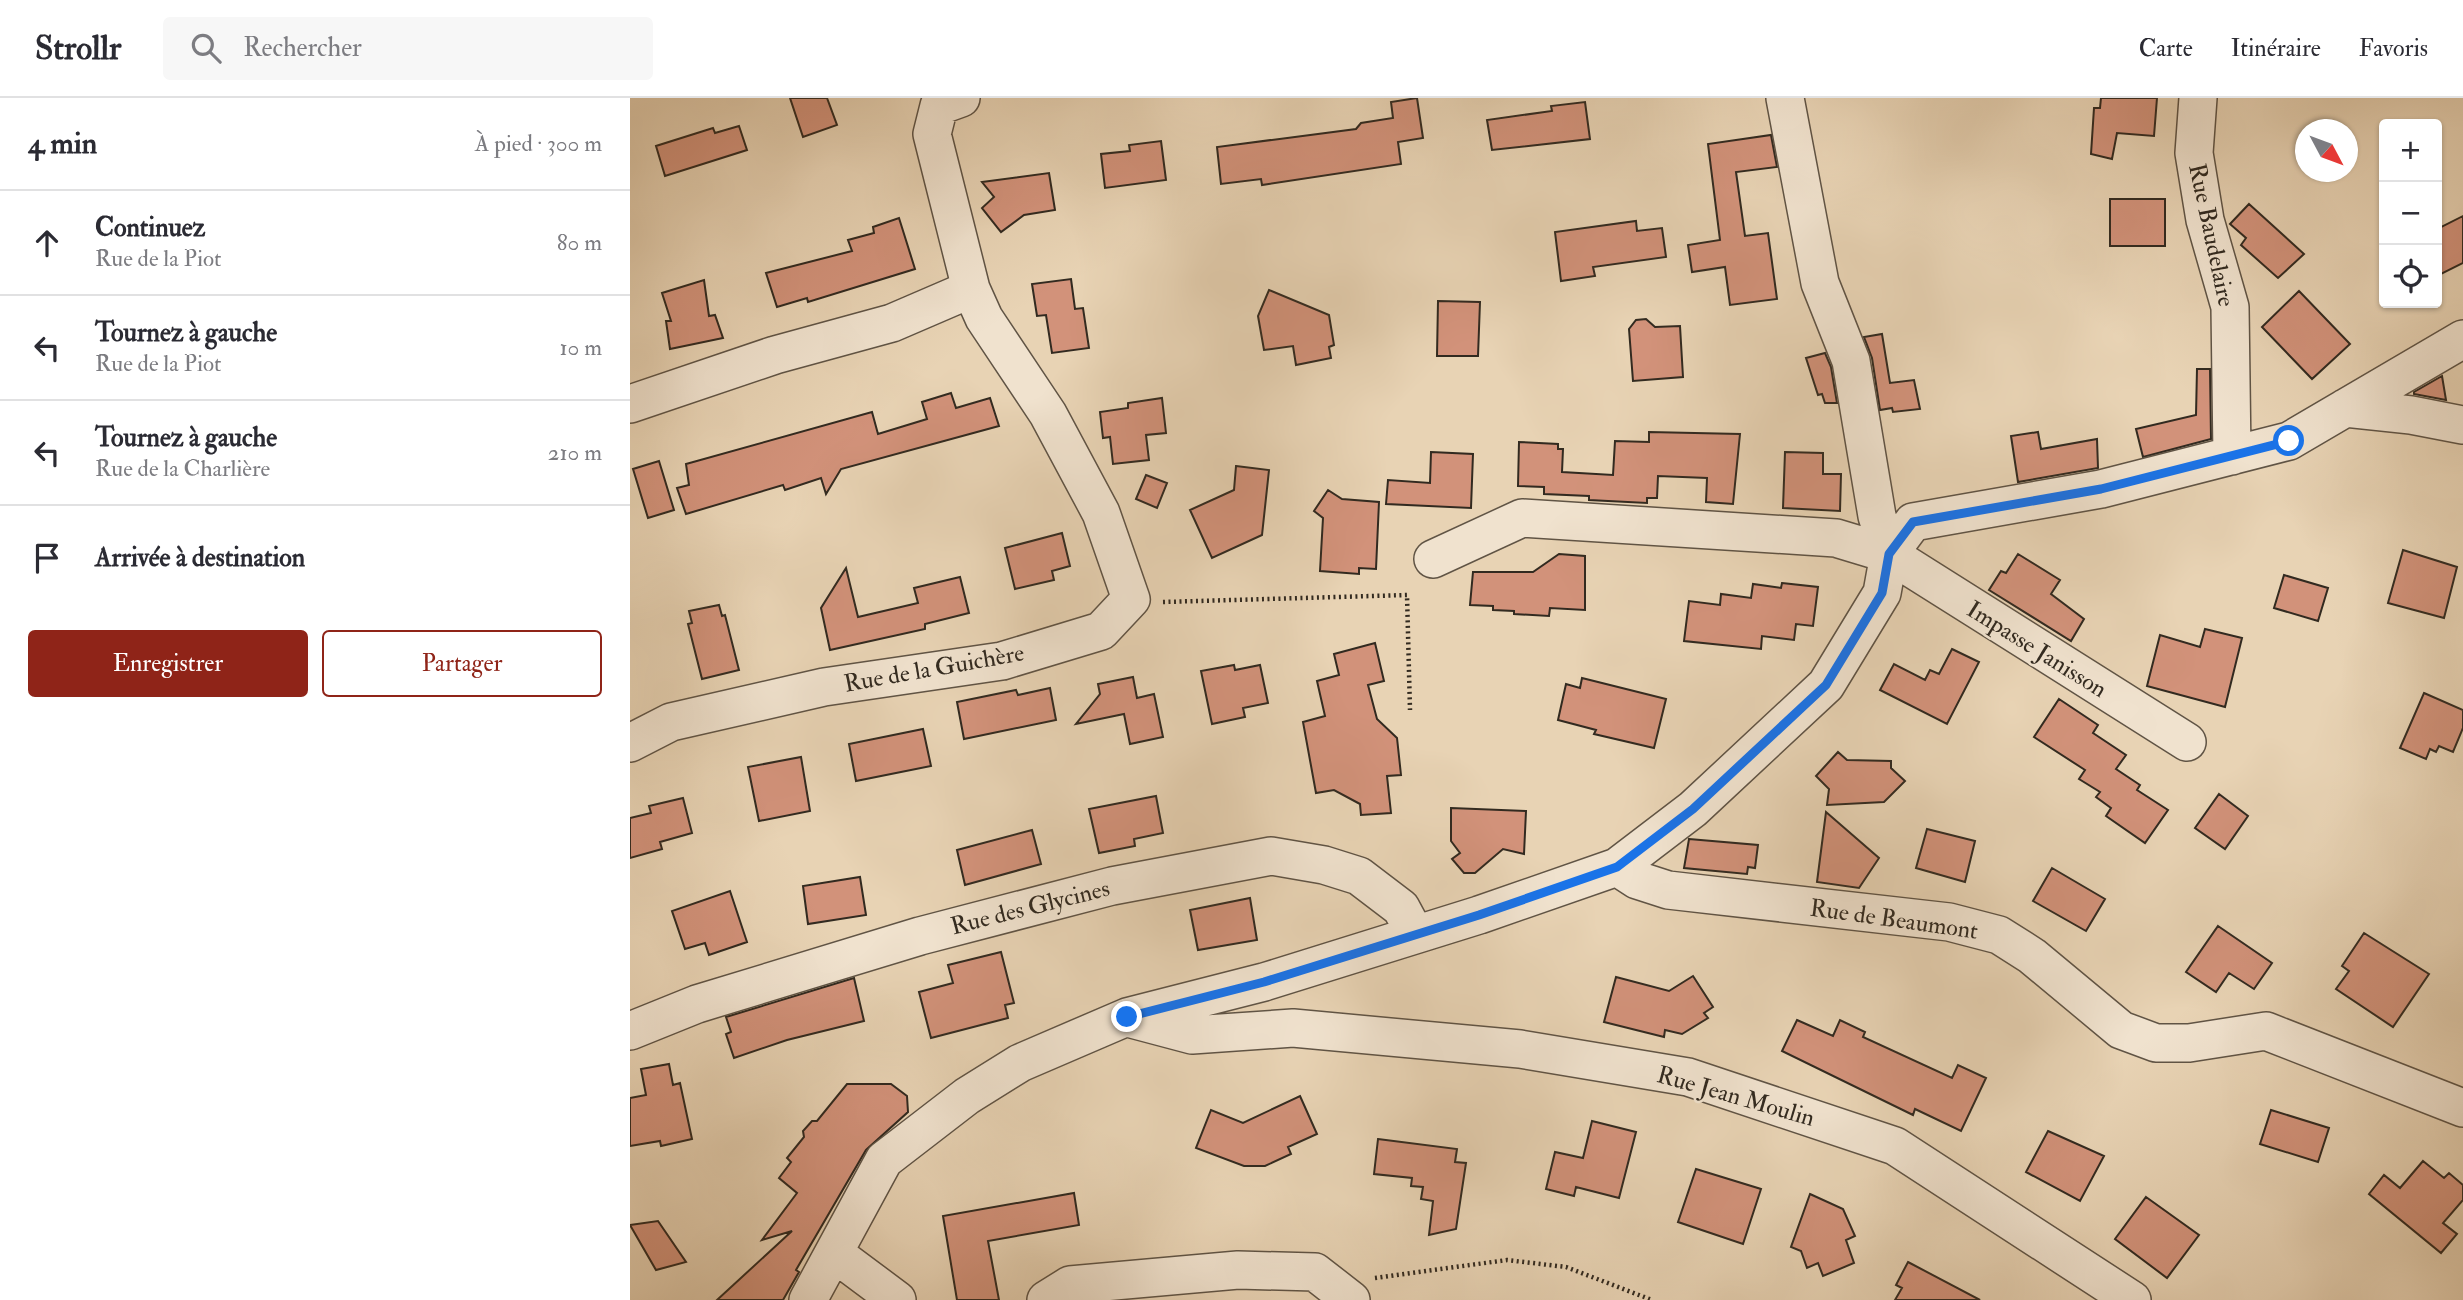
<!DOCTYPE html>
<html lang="fr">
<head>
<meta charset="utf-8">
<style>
	body { margin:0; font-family:"IM FELL Double Pica",serif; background:#f7f7f7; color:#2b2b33 }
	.controls { position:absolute; right:21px; top:21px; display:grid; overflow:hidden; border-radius:7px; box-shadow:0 2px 5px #0004 }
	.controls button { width:63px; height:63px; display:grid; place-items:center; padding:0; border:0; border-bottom:2px solid #e1e1e2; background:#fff; color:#2b2b33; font:35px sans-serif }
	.compass { position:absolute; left:1665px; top:21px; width:63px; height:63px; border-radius:50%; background:#fff; box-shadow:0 2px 5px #0004; rotate:131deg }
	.stop { position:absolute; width:21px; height:21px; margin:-16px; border:5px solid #1a73e8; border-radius:50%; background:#fff }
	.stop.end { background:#1a73e8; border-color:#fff; box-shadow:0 2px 7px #0008 }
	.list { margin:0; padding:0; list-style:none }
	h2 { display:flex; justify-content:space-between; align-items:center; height:91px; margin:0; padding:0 28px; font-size:30px }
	h2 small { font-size:23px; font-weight:400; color:#7c7c81 }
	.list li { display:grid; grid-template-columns:46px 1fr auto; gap:21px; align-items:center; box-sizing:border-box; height:105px; padding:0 28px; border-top:2px solid #e1e1e2 }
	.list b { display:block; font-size:26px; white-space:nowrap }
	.list p { margin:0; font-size:23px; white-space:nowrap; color:#7c7c81 }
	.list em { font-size:23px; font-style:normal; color:#7c7c81 }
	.actions { display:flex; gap:14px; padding:21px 28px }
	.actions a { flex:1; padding:16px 0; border:2px solid #8f2418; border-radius:7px; text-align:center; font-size:24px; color:#8f2418 }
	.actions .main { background:#8f2418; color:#fff }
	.icon { flex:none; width:38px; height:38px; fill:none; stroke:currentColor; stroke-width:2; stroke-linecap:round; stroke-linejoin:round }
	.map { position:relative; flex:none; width:1833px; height:1202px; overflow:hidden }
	header { display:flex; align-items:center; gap:42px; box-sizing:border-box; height:98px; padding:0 35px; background:#fff; border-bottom:2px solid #e1e1e2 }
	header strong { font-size:33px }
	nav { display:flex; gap:38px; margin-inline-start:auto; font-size:24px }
	.search { width:490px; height:63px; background:#f7f7f7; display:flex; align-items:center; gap:18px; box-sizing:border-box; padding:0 24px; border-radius:7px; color:#7c7c81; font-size:26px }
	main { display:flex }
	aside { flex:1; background:#fff }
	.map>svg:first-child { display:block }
	.building { fill:#d2927a; stroke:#322a20; stroke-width:2 }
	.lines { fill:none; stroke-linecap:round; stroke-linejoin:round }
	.minor-casing { stroke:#605445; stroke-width:40 }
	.path { stroke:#322a20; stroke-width:4.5; stroke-dasharray:2 3.5; stroke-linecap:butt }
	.minor { stroke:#f0e2ce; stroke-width:37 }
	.route { stroke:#1a73e8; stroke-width:9 }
	.labels { text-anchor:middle; stroke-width:5; stroke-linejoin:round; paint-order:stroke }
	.street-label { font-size:24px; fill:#322a20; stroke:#f0e2ce }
</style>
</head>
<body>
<header>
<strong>Strollr</strong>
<div class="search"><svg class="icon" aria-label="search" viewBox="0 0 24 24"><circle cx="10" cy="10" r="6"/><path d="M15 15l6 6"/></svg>Rechercher</div>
<nav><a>Carte</a><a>Itinéraire</a><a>Favoris</a></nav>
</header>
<main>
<aside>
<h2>4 min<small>À pied · 300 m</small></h2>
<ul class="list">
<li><svg class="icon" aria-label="ahead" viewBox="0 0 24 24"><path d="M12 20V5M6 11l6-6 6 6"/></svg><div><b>Continuez</b><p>Rue de la Piot</p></div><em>80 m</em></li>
<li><svg class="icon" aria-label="left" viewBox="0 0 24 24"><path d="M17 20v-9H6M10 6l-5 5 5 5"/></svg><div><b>Tournez à gauche</b><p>Rue de la Piot</p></div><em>10 m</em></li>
<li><svg class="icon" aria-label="left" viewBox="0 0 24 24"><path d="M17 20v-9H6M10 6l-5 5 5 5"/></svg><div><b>Tournez à gauche</b><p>Rue de la Charlière</p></div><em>210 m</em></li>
<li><svg class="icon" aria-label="arrive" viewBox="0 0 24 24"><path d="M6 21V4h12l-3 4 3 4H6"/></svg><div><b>Arrivée à destination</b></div></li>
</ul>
<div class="actions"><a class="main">Enregistrer</a><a>Partager</a></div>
</aside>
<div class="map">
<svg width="1833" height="1202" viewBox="0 0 1833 1202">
	<rect width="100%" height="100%" fill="#e8d3b4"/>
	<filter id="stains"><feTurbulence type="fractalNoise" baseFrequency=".00286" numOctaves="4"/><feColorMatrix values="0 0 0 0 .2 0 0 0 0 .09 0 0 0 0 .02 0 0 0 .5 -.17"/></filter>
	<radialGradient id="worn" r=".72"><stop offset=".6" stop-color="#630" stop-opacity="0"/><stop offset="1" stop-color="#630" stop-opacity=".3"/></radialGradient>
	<!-- building -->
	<path class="building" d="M160,0H197L207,27L173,39Z
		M787,0L793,40L768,44L771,66L632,87L631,81L591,86L587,49L726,31L731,25L763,20L761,4Z
		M1471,0H1527L1524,38L1487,35L1482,61L1461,56L1464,10H1470Z
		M955,4L960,41L862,52L857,22L922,13L921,8Z
		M109,28L117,52L35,78L26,48L83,30L85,35Z
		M1141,37L1147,69L1106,74L1115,138L1138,135L1147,201L1100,207L1095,169L1062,174L1058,147L1090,142L1078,46Z
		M531,43L536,82L475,90L471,56L500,53L499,47Z
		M419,75L425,112L394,117L371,134L352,110L364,99L352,84Z
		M1480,101H1535V148H1480Z
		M1619,106L1674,156L1648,180L1611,147L1616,140L1600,126Z
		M1833,118V165L1807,178V131Z
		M269,120L285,171L178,204L177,200L147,209L136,175L222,153L218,142L244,135L243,129Z
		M1006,123L1007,133L1032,130L1036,159L963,169L965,178L931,183L925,134Z
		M441,181L445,211L453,210L459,250L422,255L416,217L407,218L402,186Z
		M74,182L79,218L85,217L93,240L40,251L36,223H41L32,195Z
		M639,192L699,217L704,247L699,249L701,260L666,267L663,248L634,252L628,218Z
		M1669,193L1720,246L1682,281L1632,229Z
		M808,203L850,204L848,258H807Z
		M1016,221L1025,229L1050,228L1053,279L1003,283L999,231L1006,222Z
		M1252,236L1260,285L1284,282L1290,311L1263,314L1262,310L1250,312L1242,260L1234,239Z
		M1195,255L1201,269L1207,305H1195L1192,296L1188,297L1176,260Z
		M1567,271H1580L1581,341L1513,359L1506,331L1566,317Z
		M1812,278L1816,302L1784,296V294Z
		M321,295L326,310L360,300L369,328L211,371L196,396L191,380L155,392L153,387L56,416L47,390L59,387L56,366L242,314L248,336L297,321L292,304Z
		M532,300L536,335L516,337L519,362L483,366L480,339L473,340L470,314L498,310V305Z
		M1019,334L1110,336L1103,406L1076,404L1077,380L1028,378L1027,400H1017V405L959,402V398L914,396V389L888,388L889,344L928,346V351H933L932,374L983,377L985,343L1019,344Z
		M1408,334L1411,351L1467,341L1468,370L1388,384L1381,338Z
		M801,354L843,356L841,410L756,406L758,382L800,385Z
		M1155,354L1193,355V376H1211L1210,413L1153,410Z
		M29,363L44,412L18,420L3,371Z
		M606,368L639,372L632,437L582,460L560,412L604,392Z
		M516,377L537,385L527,410L506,401Z
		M698,392L712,401L749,404L746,471L729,470V476L690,473L693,420L684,413Z
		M432,435L440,468L422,473L424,482L385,491L375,450Z
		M1773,452L1827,469L1814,520L1758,505Z
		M929,456L955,458V512L920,510L919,518L884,516V513L863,512V508L840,507L843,474H903Z
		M1388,456L1430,482L1421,496L1454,521L1441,543L1359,492L1371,473L1376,475Z
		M216,470L228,519L288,505L284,490L330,479L339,515L295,526V531L200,552L191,510Z
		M1654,477L1698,490L1688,523L1644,510Z
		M1152,485L1188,489L1183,528L1166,526L1164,542L1132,538L1131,551L1054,543L1059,503L1090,507L1091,496L1121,500L1123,486L1151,490Z
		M89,507L92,518L95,517L109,572L72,581L58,526L62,525L59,513Z
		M1575,531L1612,540L1595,609L1517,588L1530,537L1570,549Z
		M745,545L754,583L738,587L747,621L767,640L771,677L757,678L761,715L731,717L730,706L704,692L686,695L673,624L695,618L687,583L709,577L704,556Z
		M1322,551L1349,564L1317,626L1250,592L1264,566L1295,582L1300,572L1309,576Z
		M604,567L605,572L630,567L638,605L613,610L615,619L582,626L571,573Z
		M503,579L507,600L524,596L533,639L500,646L494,616L446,626L470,596L468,586Z
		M952,580L1036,601L1024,650L964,636L966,632L928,622L936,586L950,590Z
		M420,590L426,622L334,641L327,604L386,592L388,597Z
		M1794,595L1833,612V630L1823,654L1809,648L1806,654L1800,651L1796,661L1770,650Z
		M1429,601L1468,627L1463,635L1496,657L1486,671L1510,687L1507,692L1538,712L1515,745L1476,718L1481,710L1466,699L1470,694L1449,681L1455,672L1404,639Z
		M293,631L301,668L226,683L219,646Z
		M1208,654L1217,662L1261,663V670L1275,683L1254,704L1197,707L1199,691L1186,678Z
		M171,659L180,713L129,723L118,669Z
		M1589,696L1618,718L1595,751L1565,730Z
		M526,698L533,735L504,741L505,748L469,755L459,711Z
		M53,700L62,735L30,744L32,751L0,760V720L21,715L19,708Z
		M821,710L896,713L894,756L873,751L845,775H834L822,761L830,755L821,743Z
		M1196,714L1249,760L1229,790L1187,784Z
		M1297,731L1345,743L1335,784L1286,770Z
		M402,732L411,766L335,787L327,752Z
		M1059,741L1128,747L1125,770L1118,769L1117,776L1054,770Z
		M1422,770L1475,801L1456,833L1403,803Z
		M230,779L236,817L178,826L173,788Z
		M100,793L117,844L79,857L75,845L55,851L42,813Z
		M620,800L627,842L568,852L560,812Z
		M1588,828L1642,865L1624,891L1599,875L1586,894L1556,874Z
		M1734,835L1799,876L1763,929L1706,891L1719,873L1712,868Z
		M371,854L384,905L375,907L378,920L301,940L289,894L323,885L318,867Z
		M1063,878L1083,909L1074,915L1078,920L1052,936L1035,932L1034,939L974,924L986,879L1039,893Z
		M224,880L234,923L157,942L104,960L96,936L101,934L96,919Z
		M1167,922L1203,938L1210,922L1235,934L1233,939L1322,980L1328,967L1356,980L1331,1033L1285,1011L1283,1017L1152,953Z
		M39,966L43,987L50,985L62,1041L31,1048L30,1043L0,1048V1000L16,997L11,971Z
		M217,986H261L277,998L278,1014L236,1052L166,1172L169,1174L153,1202H87L162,1133L132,1142L167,1095L149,1080L161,1064L157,1060L174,1039L173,1033L182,1023H187Z
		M670,998L687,1036L658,1049L661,1056L635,1068H614L566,1050L581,1012L613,1025Z
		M1641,1012L1699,1030L1688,1064L1630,1046Z
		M962,1023L1006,1034L989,1100L946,1089L944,1098L916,1091L925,1054L953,1060Z
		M1418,1033L1474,1058L1450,1103L1396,1074Z
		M748,1041L827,1051L825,1064L836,1065L826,1131L799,1137L803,1103L791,1101L793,1089L781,1088L782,1080L744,1076Z
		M1793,1063L1814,1080L1819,1075L1833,1087V1102L1813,1125L1827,1136L1811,1155L1739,1096L1754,1077L1770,1090Z
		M1066,1071L1131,1091L1113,1146L1048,1124Z
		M444,1095L449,1127L358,1143L369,1202H327L313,1118Z
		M1180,1096L1213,1111L1225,1138L1216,1142L1224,1165L1193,1178L1188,1165L1177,1170L1171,1153L1161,1149Z
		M1516,1099L1569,1137L1537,1180L1485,1141Z
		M28,1123L56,1164L26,1172L0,1127Z
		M1278,1164L1350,1202H1265L1272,1190L1266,1187Z"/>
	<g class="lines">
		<defs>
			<path id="minor" d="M1568,0L1564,55L1575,122L1600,209L1602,358
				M0,306L145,257L262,225L341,191
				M1715,310L1781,317L1833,327
				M1259,456L1283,424L1471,391L1659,343L1833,241
				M803,461L892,420L1206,440L1259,456L1557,644
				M0,645L41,624L194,589L372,563L471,533L501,501L471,415L418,316L354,220L341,191L302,36L309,8L331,0
				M987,769L1007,782L1038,792L1319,824L1369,837L1402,858L1491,932L1526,945H1559L1636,933L1833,1010
				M498,920L562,937L663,930L890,951L1058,979L1265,1048L1502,1202
				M0,933L67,906L290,838L482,788L641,758L694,767L729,778L771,810L785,836
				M204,1155L267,1202
				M178,1202L254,1062L337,998L390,965L497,919L634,884L849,817L987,769L1063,711L1196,587L1252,495L1259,456L1247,418L1221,263L1190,185L1155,0
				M416,1202L440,1187L608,1172L685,1174L721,1202"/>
		</defs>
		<!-- minor casing -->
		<use href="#minor" class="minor-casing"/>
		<!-- path -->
		<path class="path" d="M533,504L777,497L780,612
			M745,1180L877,1162L936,1169L1022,1202"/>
		<!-- minor -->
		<use href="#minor" class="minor"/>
	</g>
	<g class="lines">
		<!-- route -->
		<path class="route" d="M497,919L634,884L849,817L987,769L1063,711L1196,587L1252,495L1259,456L1283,424L1471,391L1659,343"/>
	</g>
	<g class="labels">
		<!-- street labels -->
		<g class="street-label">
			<text transform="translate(1582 137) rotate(78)" y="8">Rue Baudelaire</text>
			<text transform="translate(1407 551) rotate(32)" y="8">Impasse Janisson</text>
			<text transform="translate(304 570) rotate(-10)" y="8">Rue de la Guichère</text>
			<text transform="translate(400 809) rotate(-14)" y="8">Rue des Glycines</text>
			<text transform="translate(1264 821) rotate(8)" y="8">Rue de Beaumont</text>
			<text transform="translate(1106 998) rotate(16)" y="8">Rue Jean Moulin</text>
		</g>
	</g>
	<rect width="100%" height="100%" filter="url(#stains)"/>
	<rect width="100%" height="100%" fill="url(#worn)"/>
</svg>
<div class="controls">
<button>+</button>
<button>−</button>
<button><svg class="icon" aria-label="locate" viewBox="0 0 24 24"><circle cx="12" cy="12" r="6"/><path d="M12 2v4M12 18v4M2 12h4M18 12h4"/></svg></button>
</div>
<svg class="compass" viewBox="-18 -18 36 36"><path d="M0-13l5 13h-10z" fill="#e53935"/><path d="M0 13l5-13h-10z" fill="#7c7c81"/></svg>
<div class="stop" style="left:1659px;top:343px"></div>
<div class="stop end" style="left:497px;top:919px"></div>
</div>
</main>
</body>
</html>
